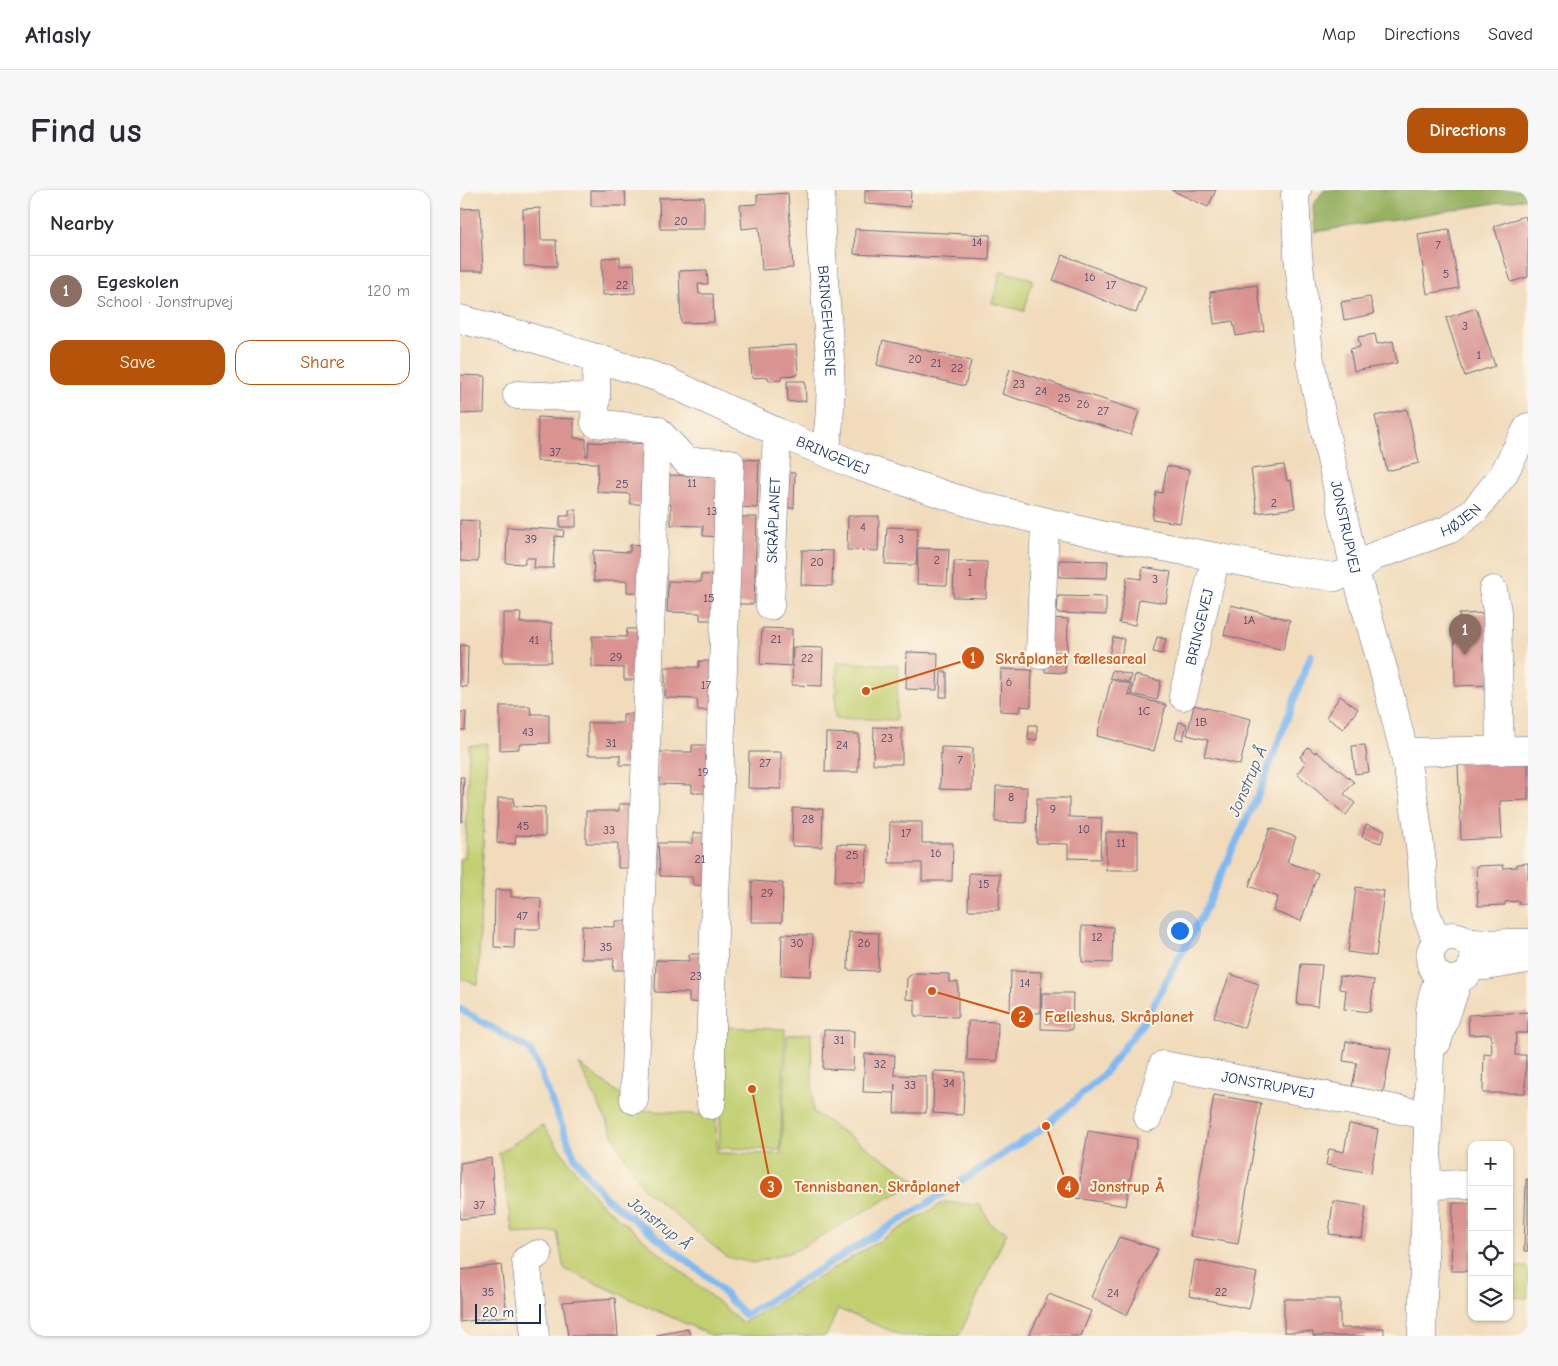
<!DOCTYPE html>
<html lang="en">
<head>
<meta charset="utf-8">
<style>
	body { margin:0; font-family:"Comic Neue",sans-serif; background:#f7f7f7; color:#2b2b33 }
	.controls { position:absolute; right:15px; bottom:15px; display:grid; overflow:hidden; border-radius:10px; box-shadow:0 1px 4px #0004 }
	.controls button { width:45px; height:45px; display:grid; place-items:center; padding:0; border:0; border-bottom:1px solid #e1e1e2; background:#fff; color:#2b2b33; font:25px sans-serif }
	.scale { position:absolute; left:15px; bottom:12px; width:66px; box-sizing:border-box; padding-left:5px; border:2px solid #1b2f5e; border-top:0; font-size:14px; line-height:18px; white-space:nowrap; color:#1b2f5e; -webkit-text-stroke:4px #fcf5e5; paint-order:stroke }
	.you { position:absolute; left:719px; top:740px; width:18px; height:18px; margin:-12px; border:4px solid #fff; border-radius:50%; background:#1a73e8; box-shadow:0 0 0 8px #1a73e833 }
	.badge { display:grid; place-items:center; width:32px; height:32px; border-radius:50%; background:#b45309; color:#fff; font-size:16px; font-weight:700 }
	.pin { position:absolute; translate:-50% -41px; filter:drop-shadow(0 1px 2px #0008) }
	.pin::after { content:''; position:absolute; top:26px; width:18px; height:15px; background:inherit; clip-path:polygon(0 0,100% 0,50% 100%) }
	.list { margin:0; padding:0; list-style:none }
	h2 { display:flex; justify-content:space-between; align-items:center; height:65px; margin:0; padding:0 20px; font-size:21px }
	h2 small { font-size:16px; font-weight:400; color:#7c7c81 }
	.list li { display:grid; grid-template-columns:32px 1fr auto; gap:15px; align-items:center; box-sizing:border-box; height:70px; padding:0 20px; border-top:1px solid #e1e1e2 }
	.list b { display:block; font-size:19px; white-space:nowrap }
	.list p { margin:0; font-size:16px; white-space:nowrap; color:#7c7c81 }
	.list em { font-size:16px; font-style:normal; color:#7c7c81 }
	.actions { display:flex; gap:10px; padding:15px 20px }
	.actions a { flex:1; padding:11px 0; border:1px solid #b45309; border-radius:15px; text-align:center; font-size:18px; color:#b45309 }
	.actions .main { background:#b45309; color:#fff }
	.icon { flex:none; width:28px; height:28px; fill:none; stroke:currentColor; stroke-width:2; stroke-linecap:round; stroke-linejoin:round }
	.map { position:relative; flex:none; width:1068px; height:1146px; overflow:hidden; border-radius:15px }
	header { display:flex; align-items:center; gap:30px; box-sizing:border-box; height:70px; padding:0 25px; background:#fff; border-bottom:1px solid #e1e1e2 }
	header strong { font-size:24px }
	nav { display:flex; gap:28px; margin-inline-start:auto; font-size:18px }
	.intro { display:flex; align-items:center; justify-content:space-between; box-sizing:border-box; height:120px; padding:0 30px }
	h1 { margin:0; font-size:35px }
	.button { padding:12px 22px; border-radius:15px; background:#b45309; color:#fff; font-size:18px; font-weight:700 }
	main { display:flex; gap:30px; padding:0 30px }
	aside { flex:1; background:#fff; border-radius:15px; box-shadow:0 1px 4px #0004 }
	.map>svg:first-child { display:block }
	.green { fill:#c1cf71; stroke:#6e7f68 }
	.forest { fill:#98b263; stroke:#5a7060 }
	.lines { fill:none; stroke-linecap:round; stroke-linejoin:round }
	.stream { stroke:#80b9f1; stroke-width:7 }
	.building { fill:#d99391 }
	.minor-casing { stroke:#666b7f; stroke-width:29 }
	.minor { stroke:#fff; stroke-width:28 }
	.labels { text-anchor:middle; stroke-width:4; stroke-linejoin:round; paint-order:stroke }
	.number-label { font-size:12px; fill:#4a486b }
	.street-label { font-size:15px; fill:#1b2f5e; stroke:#fcf5e5 }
	.water-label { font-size:16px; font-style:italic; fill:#39588a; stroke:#fcf5e5 }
	.leader { fill:none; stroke:#d45514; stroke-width:2 }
	.callout-dot { fill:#d45514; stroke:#fcf5e5; stroke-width:2 }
	.mark-label { font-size:15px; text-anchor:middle; font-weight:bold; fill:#fff }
	.callout-label { font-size:16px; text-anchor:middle; font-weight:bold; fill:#d45514; stroke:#fcf5e5; stroke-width:4; stroke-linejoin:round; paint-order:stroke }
</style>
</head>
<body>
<header>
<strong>Atlasly</strong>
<nav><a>Map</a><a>Directions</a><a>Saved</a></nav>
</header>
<div class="intro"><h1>Find us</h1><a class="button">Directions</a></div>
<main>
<aside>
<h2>Nearby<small></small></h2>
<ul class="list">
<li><span class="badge" style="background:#8d6e63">1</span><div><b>Egeskolen</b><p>School · Jonstrupvej</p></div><em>120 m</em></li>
</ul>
<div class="actions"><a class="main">Save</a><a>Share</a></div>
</aside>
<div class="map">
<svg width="1068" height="1146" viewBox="0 0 1068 1146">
	<rect width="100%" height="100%" fill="#fcf5e5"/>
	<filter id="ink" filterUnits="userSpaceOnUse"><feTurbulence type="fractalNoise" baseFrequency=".02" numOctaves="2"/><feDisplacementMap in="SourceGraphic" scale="10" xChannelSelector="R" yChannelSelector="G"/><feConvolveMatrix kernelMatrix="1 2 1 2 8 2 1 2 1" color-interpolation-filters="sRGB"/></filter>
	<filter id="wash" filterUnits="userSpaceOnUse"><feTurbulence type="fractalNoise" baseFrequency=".0096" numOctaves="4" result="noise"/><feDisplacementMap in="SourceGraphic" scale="20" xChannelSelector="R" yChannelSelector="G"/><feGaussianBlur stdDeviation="1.12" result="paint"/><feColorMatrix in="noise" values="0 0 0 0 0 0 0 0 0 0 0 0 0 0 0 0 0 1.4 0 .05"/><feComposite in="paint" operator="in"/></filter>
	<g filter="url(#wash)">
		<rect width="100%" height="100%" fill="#f1dbbb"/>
		<!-- green -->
		<path class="green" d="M541,81L573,89L564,121L532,113Z
			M377,472L438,475L436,530L375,528Z
			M27,553L18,795L0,788V669L5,668L9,556Z
			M264,837L325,839L320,960L259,958Z
			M351,843L353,922L458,991L335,1061L293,1073L267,1067L185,1000L162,963L119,874L182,920L256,926L257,963L321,964L327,845Z
			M82,935L138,1011L283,1133L484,1012L520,1015L531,1035L547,1042L499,1146H443L378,1119L366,1146H253L104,1079L97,1042L53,1044L39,963Z
			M1049,1077H1068V1108L1049,1107Z"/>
		<!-- forest -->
		<path class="forest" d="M864,0H1068V8L855,42L853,15Z"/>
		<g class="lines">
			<!-- stream -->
			<path class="stream" d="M0,819L69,859L77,874L115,968L145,1007L249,1088L285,1125L465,1015L586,936L642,886L685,830L743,724L801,598L851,465"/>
		</g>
		<g id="blocks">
			<!-- building -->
			<path class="building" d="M131,0H165L166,16H131Z
				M405,0H451L450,17L405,14Z
				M711,0H756L748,17Z
				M328,3L333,78L302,80L299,37L282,39L280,15L297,14V5Z
				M244,7V39H200L199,8Z
				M20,18L23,81H0V19Z
				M80,18L81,50H96L97,76H64L63,19Z
				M1065,26L1068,35V87L1051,92L1034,36Z
				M395,39L530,45L529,70L394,64Z
				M989,39L999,98L967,104L958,44Z
				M603,65L686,97L676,123L593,90Z
				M160,67V76L174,75L175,103L143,105L142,68Z
				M247,80L248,94H238L239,104H253L254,132L221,133L219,81Z
				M797,95L804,141L776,146L773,131L754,134L750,102Z
				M910,107L914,124L884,130L881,112Z
				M1016,118L1035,176L1005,186L986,128Z
				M915,144L917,154L933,151L937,173L894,181L890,159L900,157L898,147Z
				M423,150L511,171L505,196L417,175Z
				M336,155L338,185L321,186V190L309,191L308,187L292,188L290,158Z
				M550,179L679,221L671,245L542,204Z
				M0,185L25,186L24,223L0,224Z
				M327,191H345L346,211L328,212Z
				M947,219L959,273L927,281L915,226Z
				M78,227L114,229V248L126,249V266H128L129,252L189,254L188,314H170V304L137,302L138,273L77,271Z
				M281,269L299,270L297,318L279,317Z
				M824,275L827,291L831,290L835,318L797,323L791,279Z
				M707,276L729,280L720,333L692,329L696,302L702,303Z
				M317,282L335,283L334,318L316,317Z
				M203,285L263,286L261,347L243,346V336L211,335V314H203Z
				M109,320H116V337H100V326H109Z
				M388,326H419L418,361L387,360Z
				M280,327H297L294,414H276Z
				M0,330L19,331L18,372L0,371Z
				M47,337L104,340L103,347L95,346L93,378H74L75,368H65V374L46,373Z
				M427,337L458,338L456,375L425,374Z
				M186,354L185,403L167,402V391H134L133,360L170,362V355Z
				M458,358L489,359L487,395L457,394Z
				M342,360L373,361L372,396L341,395Z
				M599,370L648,371L647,388L599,387Z
				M494,371L527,372L526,408L493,407Z
				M683,377L711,382L706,413L679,409L675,435L659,433L667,387L681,389Z
				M262,384L261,430H240V423L207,422L208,391L241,392V385Z
				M598,406L646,407V425L597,423Z
				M771,415L830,430L823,460L764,445Z
				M43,423H61L60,433H92L91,472H43Z
				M1029,423L1032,495L995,496L994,436H1000L999,424Z
				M589,428L608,429L607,462H588Z
				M302,438L332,439L331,476L300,474Z
				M167,439H183L182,490H164V478L132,477V446L166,447Z
				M653,447L664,449L661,467L649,465Z
				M697,447L706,449L702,464L693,462Z
				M0,455L8,456L7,497L0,496Z
				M333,457L363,458L362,496L332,495Z
				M447,462L478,463L477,500L446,499Z
				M586,469L606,470L605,483L585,482Z
				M239,471H260L259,521L238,520L237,509L205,508V477H239Z
				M541,479L572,480L571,517L561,516L560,522L540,521Z
				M652,480L671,485L669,492L650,488Z
				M481,482H487V507H480Z
				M675,485L701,491L697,510L671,504Z
				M651,490L671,494L668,505L706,515L694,561L637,546Z
				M880,506L898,519L883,539L866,527Z
				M734,515L791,529L780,575L744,566L748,550L727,545Z
				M40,516H70L71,524H89V553L59,554V559L40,560Z
				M0,522H6L5,540H0Z
				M163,524H180L179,575H160V565H128V533H163Z
				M719,532L727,534L723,550L715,548Z
				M569,535H577V550H568Z
				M414,537L442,538V574H413Z
				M366,543L399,544L398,582H365Z
				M232,555H254V603H232V595L198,594V562H232Z
				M905,555L909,582L895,584L892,556Z
				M481,557L513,558L512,600L480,599Z
				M848,557L855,563L856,561L894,592L884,604L895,613L886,625L837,584L846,572L840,567Z
				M289,562H321V599L288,598Z
				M1068,570V610L1040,611L1042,648L1001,650L998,573Z
				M0,587H4L2,632L0,631Z
				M536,596L567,597L566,633L535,632Z
				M38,608H54V616L85,617V646L56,645L55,654L37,653Z
				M577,608H609V627L642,628L640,669L608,668V654L576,653Z
				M159,614H177V678H158V653H126V621H159Z
				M333,618L363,619L362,657L332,656Z
				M430,632H462V653H493L492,691H462V673H429Z
				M906,634L925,640L921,653L902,647Z
				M810,638L836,647L827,672L858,683L841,731L813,721L818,707L789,696Z
				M646,642H678V680H646Z
				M233,643H252L251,696L233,695L232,687L200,686L198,653H233Z
				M377,654L407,655L406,692L375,691Z
				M1068,673V714H1059V711L1045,712V715L1018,716L1016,676L1043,675V678L1057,677V674Z
				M509,683L540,684L539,720H508Z
				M292,691L323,693L322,732H291Z
				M896,697L924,701L916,766L888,762Z
				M35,700H51V707L81,708L80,739H55L54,758L34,757Z
				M155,731H174L173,780H153L154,769H121L122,736L155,737Z
				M622,736L653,737L652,773L622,772Z
				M389,742L419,743L418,781L388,780Z
				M322,744L353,745L351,786L321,785Z
				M229,764H248L247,813L229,812V803L195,802L196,770L229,771Z
				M841,774L862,775L858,816L837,814Z
				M551,781L581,782L580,823L550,822Z
				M454,783L489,784V792H498V827L455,826V810L446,809L447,788Z
				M770,784L799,794L784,838L754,827Z
				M880,786L914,790L910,822L884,819L886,800L879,799Z
				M582,803H613L612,840L581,839Z
				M1068,822V843H1056L1055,865H1066L1065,903H1023L1024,864L1032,865L1031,844L1009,845L1008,825Z
				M508,831L538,832L537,871L507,870Z
				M364,840L394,841L393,880L363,879Z
				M886,851L931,859L923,903L892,897L897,873L883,871Z
				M405,864L435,865L434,885L466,886V923H434L435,894L434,903L403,902Z
				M474,881L505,882L503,925L473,923Z
				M754,905L801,913L778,1054L730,1046Z
				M889,934L918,939L911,983L866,975L869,959L884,962Z
				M628,941L677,949L666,1016L617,1008Z
				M31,968L36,1025L0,1029V973Z
				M1066,989H1068V1061H1064Z
				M873,1011L906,1016L902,1048L869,1044Z
				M993,1013H1012V1081H991Z
				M659,1047L698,1059L667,1125L631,1107Z
				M735,1070L797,1083L789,1119L729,1106Z
				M41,1075L47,1126L0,1132V1080Z
				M589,1104L631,1121L621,1146H569Z
				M155,1108L158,1146H108L103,1112Z
				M824,1109H880V1138H924V1146H853V1142H824Z
				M228,1139L230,1146H197V1145Z"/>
		</g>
	</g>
	<g filter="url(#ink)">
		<use href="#blocks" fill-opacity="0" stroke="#666b7f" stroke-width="1"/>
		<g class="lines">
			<defs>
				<g id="minor">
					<path id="s1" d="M361,0C357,87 381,175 365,262"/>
					<path id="s2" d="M837,0L835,5L838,65L850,171L895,381L924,482L944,562L953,604L962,672L964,718L977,752"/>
					<path id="s3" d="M0,129L69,147L200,188L317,242L400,277L513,314L645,346L830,381L875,387L895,381L915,366L990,339L1015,320L1043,285L1068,237"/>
					<path d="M137,168L135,233L197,240L226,271L270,273L251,830V915"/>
					<path d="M57,205L136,208"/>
					<path d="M1033,400L1037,421L1040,561"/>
					<path id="s4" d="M310,416L317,242"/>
					<path d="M580,465L585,333"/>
					<path id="s5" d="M723,506L756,367"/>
					<path d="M944,562L1068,560"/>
					<circle cx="992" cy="768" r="22"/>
					<path d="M1007,752C1026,756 1048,752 1068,753"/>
					<path d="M1012,776H1026L1068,769"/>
					<path d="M977,852L995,799L996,789"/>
					<path d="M174,910L197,240"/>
					<path id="s6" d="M688,927L703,875L967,925"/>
					<path d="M966,995L1012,994"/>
					<path d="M75,1146L66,1070L78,1064"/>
					<path d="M962,1146L970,861C969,834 967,811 980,787"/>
				</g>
			</defs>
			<!-- minor casing -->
			<use href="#minor" class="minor-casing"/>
			<!-- minor -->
			<use href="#minor" class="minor"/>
		</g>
	</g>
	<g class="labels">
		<!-- number labels -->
		<g class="number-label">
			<text x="221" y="35">20</text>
			<text x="517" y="56">14</text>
			<text x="978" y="59">7</text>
			<text x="986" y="88">5</text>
			<text x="630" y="91">16</text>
			<text x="162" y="99">22</text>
			<text x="651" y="99">17</text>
			<text x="1005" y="140">3</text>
			<text x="1019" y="169">1</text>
			<text x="455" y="173">20</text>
			<text x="476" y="177">21</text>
			<text x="497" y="182">22</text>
			<text x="559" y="198">23</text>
			<text x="581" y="205">24</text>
			<text x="604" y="212">25</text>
			<text x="623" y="218">26</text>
			<text x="643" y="225">27</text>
			<text x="95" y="266">37</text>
			<text x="232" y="297">11</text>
			<text x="162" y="298">25</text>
			<text x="814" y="317">2</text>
			<text x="252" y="325">13</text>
			<text x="403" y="341">4</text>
			<text x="71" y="353">39</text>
			<text x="441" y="353">3</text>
			<text x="477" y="374">2</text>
			<text x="357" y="376">20</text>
			<text x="510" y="386">1</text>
			<text x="695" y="393">3</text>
			<text x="249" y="412">15</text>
			<text x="789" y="434">1A</text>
			<text x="316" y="453">21</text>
			<text x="74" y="454">41</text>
			<text x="156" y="471">29</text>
			<text x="347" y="472">22</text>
			<text x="549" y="496">6</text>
			<text x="246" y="499">17</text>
			<text x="684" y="525">1C</text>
			<text x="741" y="536">1B</text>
			<text x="68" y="546">43</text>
			<text x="427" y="552">23</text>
			<text x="151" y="557">31</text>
			<text x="382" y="559">24</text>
			<text x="500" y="574">7</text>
			<text x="305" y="577">27</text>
			<text x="243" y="586">19</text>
			<text x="551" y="611">8</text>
			<text x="593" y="623">9</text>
			<text x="348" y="633">28</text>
			<text x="63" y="640">45</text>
			<text x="624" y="643">10</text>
			<text x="149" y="644">33</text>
			<text x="446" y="647">17</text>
			<text x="661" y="657">11</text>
			<text x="476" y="667">16</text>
			<text x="392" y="669">25</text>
			<text x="240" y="673">21</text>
			<text x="524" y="698">15</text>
			<text x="307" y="707">29</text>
			<text x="62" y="730">47</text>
			<text x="637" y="751">12</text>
			<text x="337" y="757">30</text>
			<text x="404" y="757">26</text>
			<text x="146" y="761">35</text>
			<text x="236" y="790">23</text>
			<text x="565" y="797">14</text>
			<text x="379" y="854">31</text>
			<text x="420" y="878">32</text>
			<text x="489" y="897">34</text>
			<text x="450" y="899">33</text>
			<text x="19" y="1019">37</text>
			<text x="28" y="1106">35</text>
			<text x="761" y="1106">22</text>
			<text x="653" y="1107">24</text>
		</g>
		<!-- street labels -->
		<g class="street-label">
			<text dy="5" stroke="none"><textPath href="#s1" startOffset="131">BRINGEHUSENE</textPath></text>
			<text dy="5" stroke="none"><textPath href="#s3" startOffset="398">BRINGEVEJ</textPath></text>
			<text dy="5" stroke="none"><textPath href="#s3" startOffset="1055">HØJEN</textPath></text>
			<text dy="5" stroke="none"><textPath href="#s4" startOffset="86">SKRÅPLANET</textPath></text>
			<text dy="5" stroke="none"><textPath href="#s2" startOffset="342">JONSTRUPVEJ</textPath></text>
			<text dy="5" stroke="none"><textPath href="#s5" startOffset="71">BRINGEVEJ</textPath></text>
			<text dy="5" stroke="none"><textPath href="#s6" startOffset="161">JONSTRUPVEJ</textPath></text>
		</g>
		<!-- water labels -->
		<g class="water-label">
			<text transform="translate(787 591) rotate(-67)" y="6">Jonstrup Å</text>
			<text transform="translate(200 1033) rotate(38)" y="6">Jonstrup Å</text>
		</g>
	</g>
	<!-- callouts -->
	<path class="leader" d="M406 501L513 468M472 801L562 827M292 899L311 997M586 936L608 997"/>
	<g class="callout-dot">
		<circle cx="406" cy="501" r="5"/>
		<circle cx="472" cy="801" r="5"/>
		<circle cx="292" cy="899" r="5"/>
		<circle cx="586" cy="936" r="5"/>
		<circle cx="513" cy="468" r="12"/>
		<circle cx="562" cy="827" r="12"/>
		<circle cx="311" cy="997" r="12"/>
		<circle cx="608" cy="997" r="12"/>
	</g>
	<g class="mark-label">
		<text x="513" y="473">1</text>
		<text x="562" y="832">2</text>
		<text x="311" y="1002">3</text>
		<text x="608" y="1002">4</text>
	</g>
	<g class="callout-label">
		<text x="611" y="474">Skråplanet fællesareal</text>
		<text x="659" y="832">Fælleshus, Skråplanet</text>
		<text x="417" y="1002">Tennisbanen, Skråplanet</text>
		<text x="667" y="1002">Jonstrup Å</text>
	</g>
</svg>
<div class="controls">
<button>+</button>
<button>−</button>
<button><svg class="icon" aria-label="locate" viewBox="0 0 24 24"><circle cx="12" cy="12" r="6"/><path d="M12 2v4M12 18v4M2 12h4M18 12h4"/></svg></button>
<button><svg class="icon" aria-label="layers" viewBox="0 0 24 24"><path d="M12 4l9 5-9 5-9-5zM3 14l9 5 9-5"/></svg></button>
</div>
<div class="scale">20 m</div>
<div class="you"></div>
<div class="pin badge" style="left:1005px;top:465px;background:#8d6e63">1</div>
</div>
</main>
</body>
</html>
